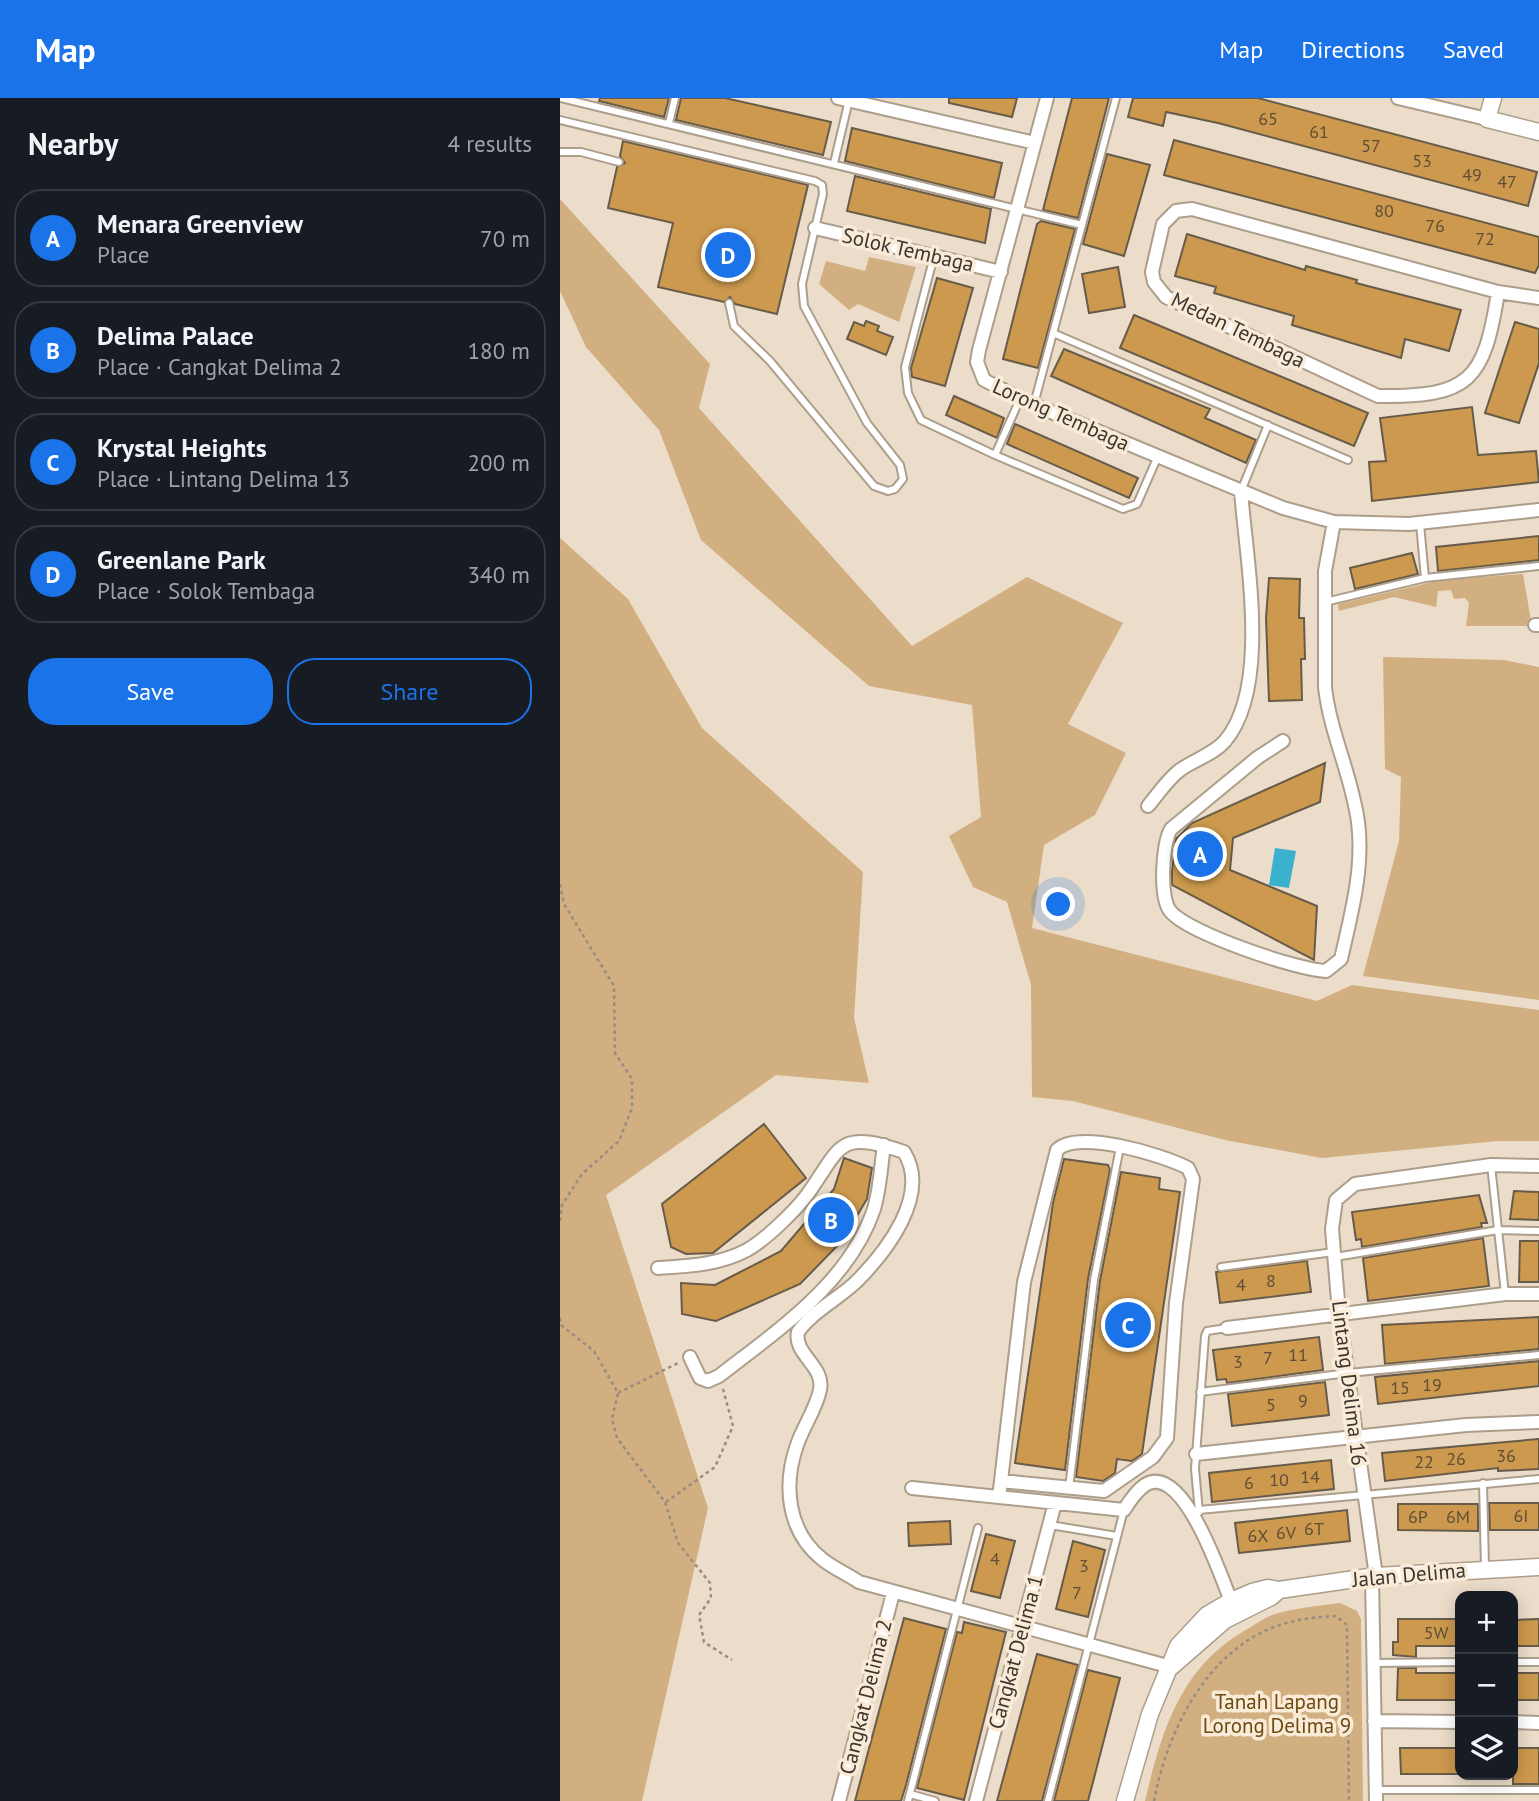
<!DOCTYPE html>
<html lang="en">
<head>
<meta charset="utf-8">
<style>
	body { margin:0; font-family:"PT Sans",sans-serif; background:#242831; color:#f1f3f6 }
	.controls { position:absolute; right:21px; bottom:21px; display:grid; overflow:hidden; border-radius:14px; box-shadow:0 4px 18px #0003 }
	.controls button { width:63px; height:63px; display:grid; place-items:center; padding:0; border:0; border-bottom:2px solid #363941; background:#171b24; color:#f1f3f6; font:35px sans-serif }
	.you { position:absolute; left:499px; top:807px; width:24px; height:24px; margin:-18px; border:5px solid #fff; border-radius:50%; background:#1a73e8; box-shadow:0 0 0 10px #1a73e833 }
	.badge { display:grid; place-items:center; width:46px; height:46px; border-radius:50%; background:#1a73e8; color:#fff; font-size:23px; font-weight:700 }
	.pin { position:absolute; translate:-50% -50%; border:4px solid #fff; box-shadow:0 2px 7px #0006 }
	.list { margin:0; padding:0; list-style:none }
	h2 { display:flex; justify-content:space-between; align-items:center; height:91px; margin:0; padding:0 28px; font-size:30px }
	h2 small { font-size:23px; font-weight:400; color:#9ea1a6 }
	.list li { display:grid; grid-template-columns:46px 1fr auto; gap:21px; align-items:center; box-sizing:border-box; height:98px; margin:0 14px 14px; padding:0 14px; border:2px solid #363941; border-radius:28px }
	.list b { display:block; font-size:26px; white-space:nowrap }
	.list p { margin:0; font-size:23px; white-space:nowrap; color:#9ea1a6 }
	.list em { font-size:23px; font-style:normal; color:#9ea1a6 }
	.actions { display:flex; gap:14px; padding:21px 28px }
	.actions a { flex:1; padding:16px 0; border:2px solid #1a73e8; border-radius:28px; text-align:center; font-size:24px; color:#1a73e8 }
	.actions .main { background:#1a73e8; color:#fff }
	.icon { flex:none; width:38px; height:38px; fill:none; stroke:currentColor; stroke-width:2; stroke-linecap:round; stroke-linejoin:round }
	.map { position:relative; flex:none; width:979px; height:1703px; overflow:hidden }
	header { display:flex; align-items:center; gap:42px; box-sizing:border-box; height:98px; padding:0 35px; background:#1a73e8; color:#fff }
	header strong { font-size:33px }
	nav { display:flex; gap:38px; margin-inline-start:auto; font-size:24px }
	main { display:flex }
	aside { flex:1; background:#171b24 }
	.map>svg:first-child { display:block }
	.green { fill:#d1af80 }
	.water { fill:#3bb1cf }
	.building { fill:#cc994e; stroke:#675b4a; stroke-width:2 }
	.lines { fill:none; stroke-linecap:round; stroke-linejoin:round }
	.service-casing { stroke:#ac9e8b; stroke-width:10 }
	.minor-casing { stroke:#ac9e8b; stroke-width:16 }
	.tertiary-casing { stroke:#ac9e8b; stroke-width:19 }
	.path { stroke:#988d7f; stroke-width:2.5; stroke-dasharray:3.5 3.5; stroke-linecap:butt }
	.service { stroke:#fff; stroke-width:6 }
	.minor { stroke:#fff; stroke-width:12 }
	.tertiary { stroke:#fff; stroke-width:16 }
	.labels { text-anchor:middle; stroke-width:7; stroke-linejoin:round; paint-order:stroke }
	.number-label { font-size:18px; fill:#604f36 }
	.street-label { font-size:21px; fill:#3c362e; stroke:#f9ebd7 }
	.park-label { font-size:21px; fill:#6c4a10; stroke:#f9ebd7 }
</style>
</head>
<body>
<header>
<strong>Map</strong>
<nav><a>Map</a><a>Directions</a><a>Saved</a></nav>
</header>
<main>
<aside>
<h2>Nearby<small>4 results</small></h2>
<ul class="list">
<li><span class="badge">A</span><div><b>Menara Greenview</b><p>Place</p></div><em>70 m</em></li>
<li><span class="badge">B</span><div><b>Delima Palace</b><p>Place · Cangkat Delima 2</p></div><em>180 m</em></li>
<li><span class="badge">C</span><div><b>Krystal Heights</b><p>Place · Lintang Delima 13</p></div><em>200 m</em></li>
<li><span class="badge">D</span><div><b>Greenlane Park</b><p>Place · Solok Tembaga</p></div><em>340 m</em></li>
</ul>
<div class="actions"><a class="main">Save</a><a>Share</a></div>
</aside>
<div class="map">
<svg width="979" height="1703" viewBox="0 0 979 1703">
	<rect width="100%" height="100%" fill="#ecddca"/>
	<!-- green -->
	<path class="green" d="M0,101L150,266L139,310L352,548L467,479L563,525L508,626L566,655L535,717L484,747L472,830L757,903L792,887L979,912V1043H938L762,1060L665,1042L513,1003L472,999L471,887L447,804L413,789L389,738L421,719L412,607L309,588L141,442L99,332L26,249L0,193Z
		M309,159L356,169L339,224L298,206L289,212L259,186L266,163L305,173Z
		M0,440L68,501L142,630L303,774L294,920L309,985L216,977L46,1097L148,1410L82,1703H0Z
		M963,476L972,528H906L909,505L905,500L894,501L891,492L878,493L876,509L834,499L779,513L778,506L881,482Z
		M823,559L944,562L979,569V902L803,878L839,743L841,679L825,671Z
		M780,1505L797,1513L801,1521L803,1703H585C601,1635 620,1570 684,1533C693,1528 702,1521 712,1517C734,1510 758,1508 780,1505Z"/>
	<!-- water -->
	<path class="water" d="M715,750L736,753L729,790L709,787Z"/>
	<!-- building -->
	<path class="building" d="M40,0H109L104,19L39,3Z
		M121,0H165L271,24L263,57L116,22Z
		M389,0H457L452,19L389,5Z
		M512,0H549L518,120L483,112Z
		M573,0H698L977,74L968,108L658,25L606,14L603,28L568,19Z
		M292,30L442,65L434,100L285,63Z
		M614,42L979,139V167L975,175L604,77Z
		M63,43L248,87L217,216L175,206L170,199L164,204L98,189L113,125L48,110L57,69L65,65L60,58Z
		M547,56L590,67L564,158L523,146Z
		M295,78L431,111L425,145L287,113Z
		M481,123L515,131L478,270L443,261L477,126Z
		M627,136L745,172L746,168L797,182L796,185L901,212L889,253L845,241L841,260L732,227L734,218L654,195L656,189L615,178Z
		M558,169L565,209L529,215L522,176Z
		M377,180L413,190L385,288L352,279L351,270Z
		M574,217L808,315L794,348L560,250Z
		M306,223L319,228L317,233L333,239L326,257L287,241L294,224L304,228Z
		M955,224L979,231V265L959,325L925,315Z
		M504,251L650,311L645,320L696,342L686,365L491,278Z
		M394,298L444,320L437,340L386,317Z
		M912,309L918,357L976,353L979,384L812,403L809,364L826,363L820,320Z
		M455,326L578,380L569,400L447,346Z
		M979,438V462L878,473L876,449Z
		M852,455L858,476L795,491L790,470Z
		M709,480L740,481L739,520H744L745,561H741L742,602L709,603L706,520Z
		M765,665L760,704L673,740L670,772L757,808L754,862L612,787V773L616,741L632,725Z
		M204,1026L246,1080L153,1155L126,1156L111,1149L102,1106Z
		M284,1060L312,1070L307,1101L282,1143L240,1186L156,1223L122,1216L121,1185L155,1187L221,1153L274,1091Z
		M504,1061L548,1067L550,1072L528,1181L505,1372L455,1365L493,1105Z
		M561,1074L600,1080L599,1091L620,1094L582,1356L572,1363L557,1361L555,1375L543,1383L516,1379L540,1183Z
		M954,1093L979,1094V1122L950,1121Z
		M919,1097L927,1125H921L922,1129L802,1149L801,1141L796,1142L792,1114Z
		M923,1140L929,1188L808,1203L803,1160Z
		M960,1143H979V1184H959Z
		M747,1163L751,1194L660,1205L656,1174Z
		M979,1219V1251L825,1266L822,1227Z
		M759,1239L763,1272L667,1285L666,1281L657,1282L653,1252Z
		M979,1263V1288L818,1306L815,1279Z
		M765,1284L769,1317L672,1328L668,1296Z
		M979,1341V1371L938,1373V1370L825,1383L822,1355Z
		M771,1362L774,1391L652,1404L649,1375Z
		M929,1405H979V1432H930Z
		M838,1406H918V1433L838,1432Z
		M787,1412L790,1443L679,1455L675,1425Z
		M390,1423L391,1446L349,1448L348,1425Z
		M426,1436L455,1443L440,1500L411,1493Z
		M513,1443L545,1452L528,1519L496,1511Z
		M344,1520L386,1531L346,1687L341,1703H295Z
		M838,1521H900V1548H856V1559L833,1557V1544H838Z
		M979,1521V1548H953V1522Z
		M404,1524L446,1534L404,1702L357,1690L397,1534L402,1535Z
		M477,1556L518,1567L482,1703H437Z
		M838,1570H856V1575H900V1602H837Z
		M528,1572L560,1580L533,1684L528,1703H494Z
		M953,1575H979V1602H953Z
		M840,1650H900V1676H841Z
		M953,1650H979V1686H953Z"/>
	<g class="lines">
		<defs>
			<path id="service" d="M1,0L522,127
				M0,22L255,83L262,87L263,96L242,186L244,208L307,325L340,367L343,381L335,391L328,393L314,388L210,263L174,228L169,205
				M109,25L115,0
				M0,54H21L59,64
				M274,65L289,2
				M374,158L345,269L348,295L361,322L435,357L563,411L577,406L598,358
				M493,235L788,362
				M474,306L556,0
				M435,357L460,301
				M681,393L708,327
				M860,426L865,480
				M765,504L865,480L979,468
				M931,1067L945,1196
				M775,1159L938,1132L979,1133
				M661,1169L774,1154
				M640,1294L788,1275L979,1257
				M923,1385L925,1470
				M509,1390L534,1182L560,1049
				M639,1412L979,1381
				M639,1414L635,1371L645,1238L647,1233L667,1230
				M490,1427L557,1438
				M953,1564H979
				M813,1565L900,1564
				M816,1692H979
				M350,1696L375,1703
				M348,1703L418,1430
				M488,1703L564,1412"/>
			<path id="minor" d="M278,0L475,45
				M487,0L419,252L417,264L424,282L467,304L723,410L774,424L849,426L979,412
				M838,0L927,21
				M255,130L441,174
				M938,194C924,284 909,299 818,298L606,199L594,184L592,174L603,126L616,113L632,111L938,194L979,200
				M975,527H979
				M723,643L697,660L611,731C602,745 599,802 611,814C629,835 737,872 766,873L781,861C791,817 804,770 798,724C792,678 770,635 765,589V473L774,424
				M588,708C598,696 608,681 620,672C634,662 654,656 665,643C711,589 686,461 681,393
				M98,1170C129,1168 159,1167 187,1152C205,1142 235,1113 247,1097C282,1048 277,1031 344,1054C371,1097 326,1154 296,1184C278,1201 252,1214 238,1234C233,1256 265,1268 260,1292C256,1311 243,1329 237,1347C223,1387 227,1433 262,1461C273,1470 287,1476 299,1484L611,1569
				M667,1230L945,1196H979
				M130,1259L140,1280L148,1283L159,1278C218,1232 289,1185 314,1111C320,1091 321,1068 324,1047
				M636,1356L906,1327L979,1324
				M352,1390L564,1412C569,1404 576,1393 585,1387C623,1363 661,1479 671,1503
				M439,1399L441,1383L464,1184L497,1052C518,1031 603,1057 628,1070L633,1081L616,1205L607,1340L593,1359L544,1393L441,1383
				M816,1478L779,1215L772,1131L776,1102L795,1086L931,1067L979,1068
				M812,1479L816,1703
				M814,1623L900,1624
				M953,1624L979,1625
				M279,1703L333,1495
				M416,1703L495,1405"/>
			<path id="tertiary" d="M933,0L927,21L979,34
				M611,1569L665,1522L711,1499L719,1492
				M565,1703L590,1616L618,1548L647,1517L671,1503L692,1494L708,1490L719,1492L816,1478L979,1469"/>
		</defs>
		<!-- service casing -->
		<use href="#service" class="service-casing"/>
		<!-- minor casing -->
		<use href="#minor" class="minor-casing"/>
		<!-- tertiary casing -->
		<use href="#tertiary" class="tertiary-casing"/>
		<!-- path -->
		<path class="path" d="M0,786L4,806L54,888L55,955L72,981V1010L59,1043L22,1076L2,1107L0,1124
			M0,1220L2,1228L34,1253L58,1295L52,1321L57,1340L105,1404L118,1445L150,1485L151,1500L139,1517L144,1544L172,1562
			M58,1295L118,1265
			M106,1404L155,1369L173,1328L163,1291
			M594,1703C607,1634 646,1553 717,1528C736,1521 756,1519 776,1518L787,1527L789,1703"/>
		<!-- service -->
		<use href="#service" class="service"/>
		<!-- minor -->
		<use href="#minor" class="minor"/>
		<!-- tertiary -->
		<use href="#tertiary" class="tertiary"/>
	</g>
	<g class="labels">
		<!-- number labels -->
		<g class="number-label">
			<text x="708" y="27">65</text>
			<text x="759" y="40">61</text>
			<text x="811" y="54">57</text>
			<text x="862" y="69">53</text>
			<text x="912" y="83">49</text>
			<text x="947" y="90">47</text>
			<text x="824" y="119">80</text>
			<text x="875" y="134">76</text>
			<text x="925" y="147">72</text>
			<text x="711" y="1189">8</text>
			<text x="681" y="1193">4</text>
			<text x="738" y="1263">11</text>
			<text x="708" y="1266">7</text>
			<text x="678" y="1270">3</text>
			<text x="872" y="1293">19</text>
			<text x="840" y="1296">15</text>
			<text x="743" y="1309">9</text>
			<text x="711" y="1313">5</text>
			<text x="946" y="1364">36</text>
			<text x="896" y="1367">26</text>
			<text x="864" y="1370">22</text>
			<text x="750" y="1385">14</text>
			<text x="719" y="1388">10</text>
			<text x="689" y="1391">6</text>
			<text x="961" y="1424">6I</text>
			<text x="858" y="1425">6P</text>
			<text x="898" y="1425">6M</text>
			<text x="754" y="1437">6T</text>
			<text x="726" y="1441">6V</text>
			<text x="698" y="1444">6X</text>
			<text x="435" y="1467">4</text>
			<text x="524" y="1474">3</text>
			<text x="517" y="1501">7</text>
			<text x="876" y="1541">5W</text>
		</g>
		<!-- street labels -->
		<g class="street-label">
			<text transform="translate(348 152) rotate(13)" y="7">Solok Tembaga</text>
			<text transform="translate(678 232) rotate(26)" y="7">Medan Tembaga</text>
			<text transform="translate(501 317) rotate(24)" y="7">Lorong Tembaga</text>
			<text transform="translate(789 1285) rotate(83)" y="7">Lintang Delima 16</text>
			<text transform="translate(849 1477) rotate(-5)" y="7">Jalan Delima</text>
			<text transform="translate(456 1554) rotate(-75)" y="7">Cangkat Delima 1</text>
			<text transform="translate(306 1599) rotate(-76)" y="7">Cangkat Delima 2</text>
		</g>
		<!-- park labels -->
		<g class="park-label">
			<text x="717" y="1611">Tanah Lapang<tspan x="717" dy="24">Lorong Delima 9</tspan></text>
		</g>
	</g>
</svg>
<div class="controls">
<button>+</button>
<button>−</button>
<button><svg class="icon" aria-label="layers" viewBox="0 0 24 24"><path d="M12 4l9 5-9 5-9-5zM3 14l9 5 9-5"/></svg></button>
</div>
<div class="you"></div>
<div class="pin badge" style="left:640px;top:756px">A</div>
<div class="pin badge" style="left:271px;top:1122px">B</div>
<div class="pin badge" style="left:568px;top:1227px">C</div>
<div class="pin badge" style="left:168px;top:157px">D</div>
</div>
</main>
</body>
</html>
